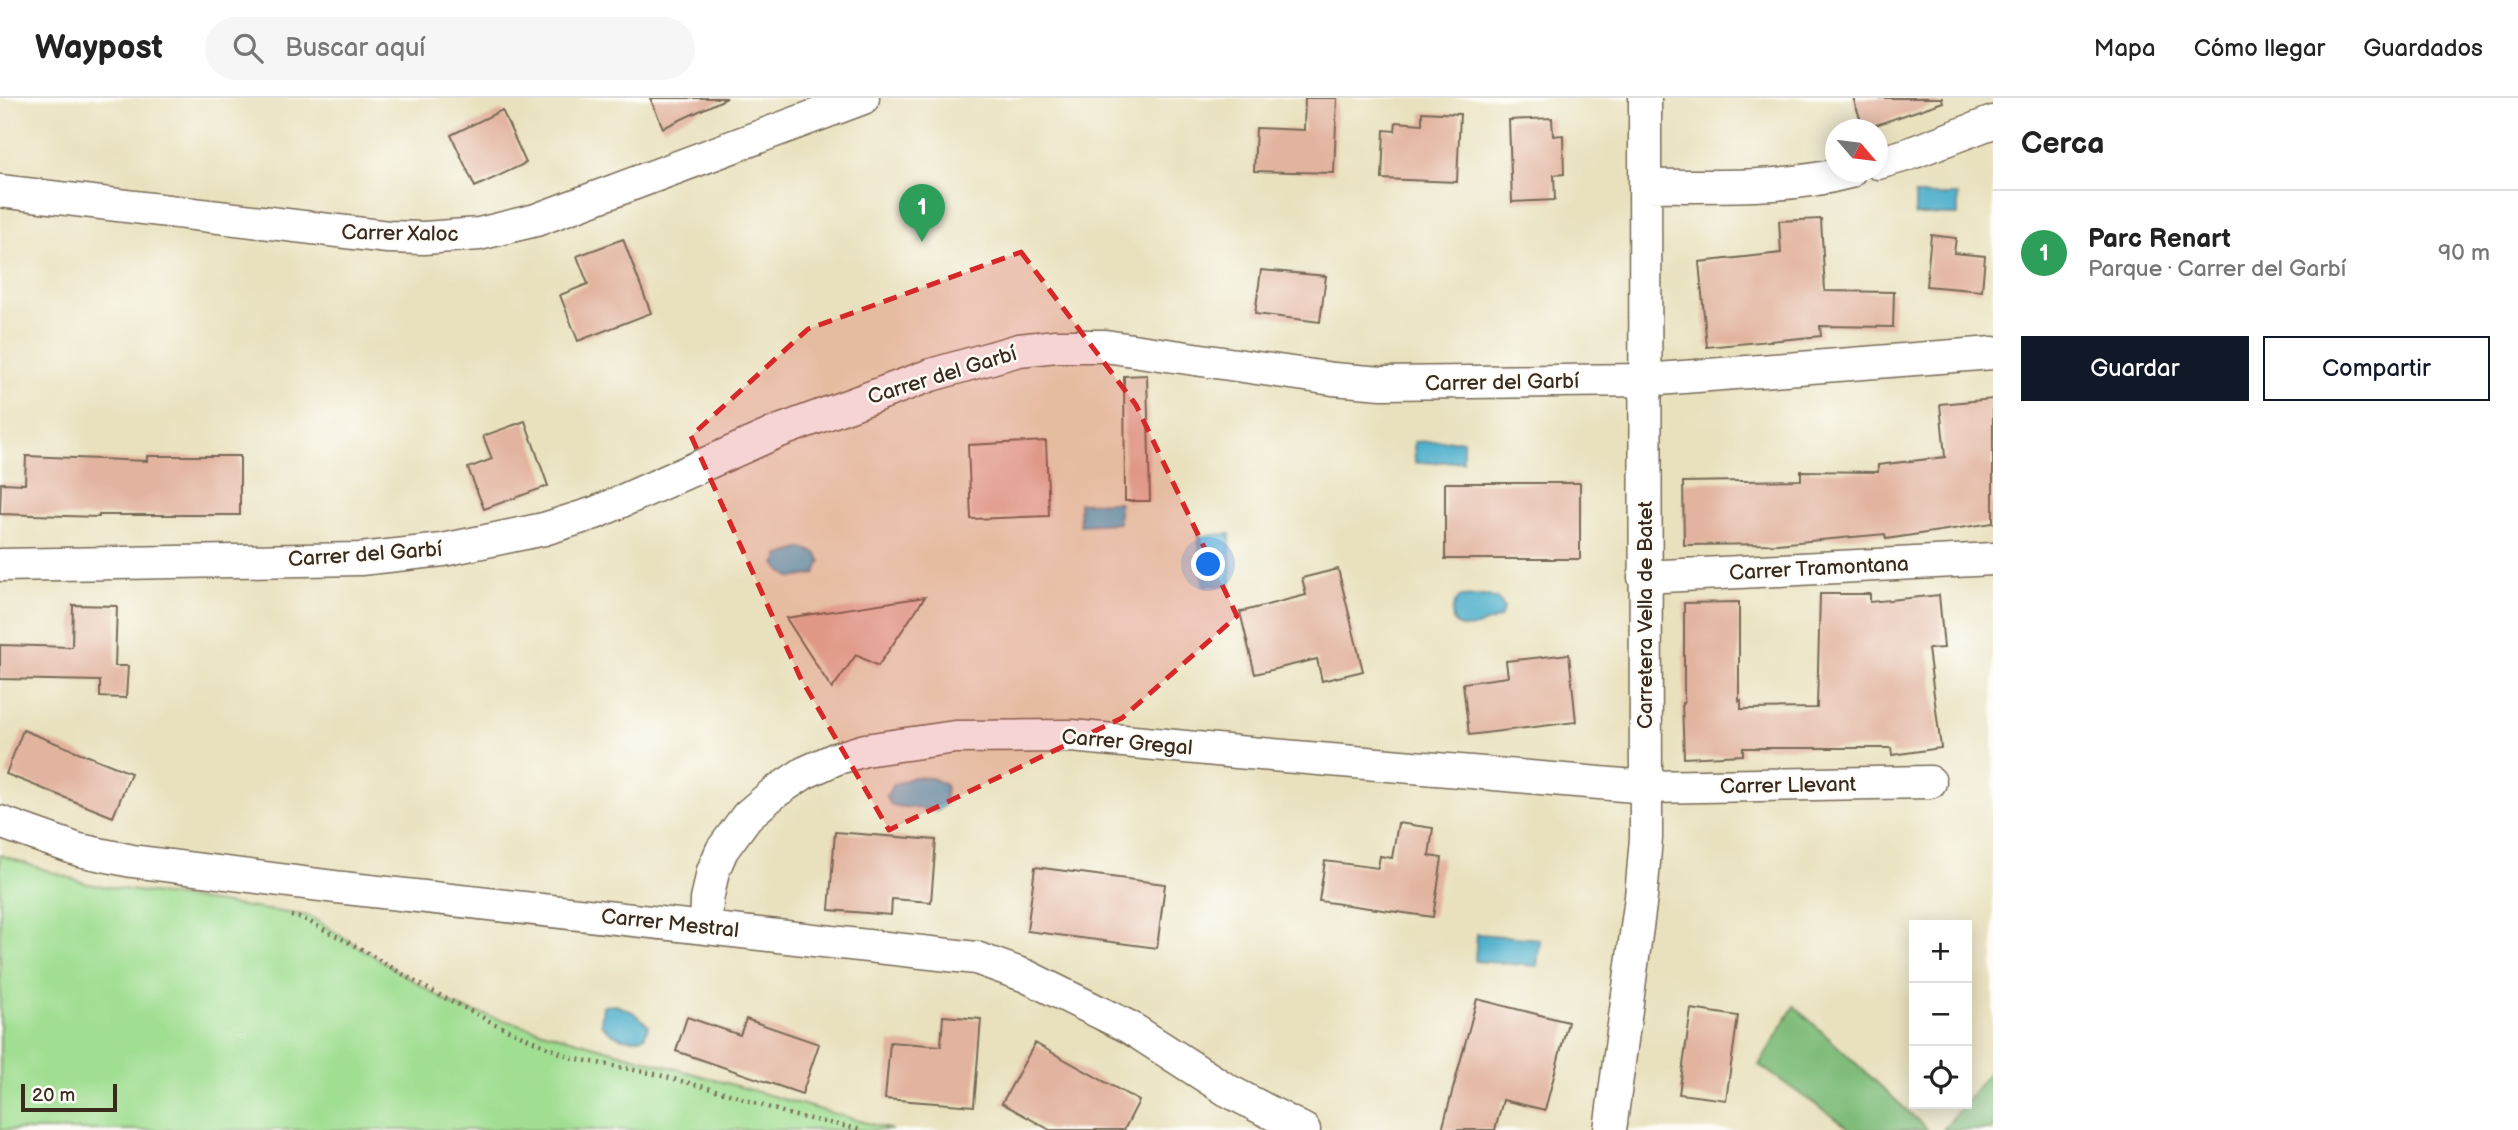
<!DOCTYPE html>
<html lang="es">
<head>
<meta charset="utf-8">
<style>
	body { margin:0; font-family:"Balsamiq Sans",sans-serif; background:#f6f6f6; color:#222 }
	.controls { position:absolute; right:21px; bottom:21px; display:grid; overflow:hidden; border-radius:0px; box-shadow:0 4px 18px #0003 }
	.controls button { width:63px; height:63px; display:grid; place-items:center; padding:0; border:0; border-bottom:2px solid #e0e0e0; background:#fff; color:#222; font:35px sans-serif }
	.compass { position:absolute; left:1825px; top:21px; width:63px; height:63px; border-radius:50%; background:#fff; box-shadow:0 4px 18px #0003; rotate:118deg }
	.scale { position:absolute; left:21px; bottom:18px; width:96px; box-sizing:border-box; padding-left:7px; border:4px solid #3b2a1e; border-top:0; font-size:19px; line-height:24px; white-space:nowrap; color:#3b2a1e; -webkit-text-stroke:5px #fdfcf7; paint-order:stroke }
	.you { position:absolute; left:1209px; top:467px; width:24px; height:24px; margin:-18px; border:5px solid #fff; border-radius:50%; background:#1a73e8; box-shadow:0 0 0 10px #1a73e833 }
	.badge { display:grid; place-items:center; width:46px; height:46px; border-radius:50%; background:#111827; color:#fff; font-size:23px; font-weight:700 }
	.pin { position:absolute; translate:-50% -58px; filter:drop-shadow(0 2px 4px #0008) }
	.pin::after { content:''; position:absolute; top:37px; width:24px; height:21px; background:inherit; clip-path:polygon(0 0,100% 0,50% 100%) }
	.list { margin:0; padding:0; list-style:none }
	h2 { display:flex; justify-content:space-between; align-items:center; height:91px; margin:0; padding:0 28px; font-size:30px }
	h2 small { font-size:23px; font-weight:400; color:#767676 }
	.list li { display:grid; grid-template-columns:46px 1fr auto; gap:21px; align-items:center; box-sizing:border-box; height:126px; padding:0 28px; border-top:2px solid #e0e0e0 }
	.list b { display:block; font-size:26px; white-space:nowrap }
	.list p { margin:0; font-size:23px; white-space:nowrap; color:#767676 }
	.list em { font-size:23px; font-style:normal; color:#767676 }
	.actions { display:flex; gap:14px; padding:21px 28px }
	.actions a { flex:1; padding:16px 0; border:2px solid #111827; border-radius:0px; text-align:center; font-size:24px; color:#111827 }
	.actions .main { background:#111827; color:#fff }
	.icon { flex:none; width:38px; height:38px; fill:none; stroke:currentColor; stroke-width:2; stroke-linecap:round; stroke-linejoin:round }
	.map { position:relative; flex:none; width:1993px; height:1032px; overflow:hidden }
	header { display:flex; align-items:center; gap:42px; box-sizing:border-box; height:98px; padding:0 35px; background:#fff; border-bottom:2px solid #e0e0e0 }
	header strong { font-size:33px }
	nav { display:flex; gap:38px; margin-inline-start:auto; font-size:24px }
	.search { width:490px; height:63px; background:#f6f6f6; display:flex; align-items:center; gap:18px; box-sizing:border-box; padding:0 24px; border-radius:38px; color:#767676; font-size:26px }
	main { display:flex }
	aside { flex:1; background:#fff }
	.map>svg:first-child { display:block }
	.green { fill:#a0de92; stroke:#6e8458; stroke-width:2 }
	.forest { fill:#80bd7c; stroke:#5e744d; stroke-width:2 }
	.water { fill:#4baecb; stroke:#436c74; stroke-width:2 }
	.building { fill:#e2b39e }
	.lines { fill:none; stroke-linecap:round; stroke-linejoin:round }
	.street-casing { stroke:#786a56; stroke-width:35 }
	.path { stroke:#786a56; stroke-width:4.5; stroke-dasharray:2 5; stroke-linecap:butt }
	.street { stroke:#fff; stroke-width:32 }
	.marked { fill:#d62828; fill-opacity:0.2; stroke:#d62828; stroke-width:5; stroke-dasharray:14 9; stroke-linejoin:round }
	.labels { text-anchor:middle; stroke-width:5; stroke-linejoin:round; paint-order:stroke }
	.street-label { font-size:21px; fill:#3b2a1e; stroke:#fdfcf7 }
</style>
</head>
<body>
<header>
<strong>Waypost</strong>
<div class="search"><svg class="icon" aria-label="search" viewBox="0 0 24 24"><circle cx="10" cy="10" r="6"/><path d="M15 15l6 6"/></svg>Buscar aquí</div>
<nav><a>Mapa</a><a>Cómo llegar</a><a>Guardados</a></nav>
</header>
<main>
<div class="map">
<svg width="1993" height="1032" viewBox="0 0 1993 1032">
	<rect width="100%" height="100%" fill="#fdfcf7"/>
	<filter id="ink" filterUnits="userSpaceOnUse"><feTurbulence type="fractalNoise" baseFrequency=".0143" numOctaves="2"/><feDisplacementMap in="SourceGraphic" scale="14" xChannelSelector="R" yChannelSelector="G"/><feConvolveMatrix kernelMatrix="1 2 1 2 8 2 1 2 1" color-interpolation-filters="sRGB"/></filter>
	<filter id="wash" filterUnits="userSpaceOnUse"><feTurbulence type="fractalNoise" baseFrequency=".00686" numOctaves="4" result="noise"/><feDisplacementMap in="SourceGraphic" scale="28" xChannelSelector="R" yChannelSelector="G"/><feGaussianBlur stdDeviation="1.57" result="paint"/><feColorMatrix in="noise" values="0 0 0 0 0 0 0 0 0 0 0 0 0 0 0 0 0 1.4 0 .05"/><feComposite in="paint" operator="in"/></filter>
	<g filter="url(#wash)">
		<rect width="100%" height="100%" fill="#e9e1be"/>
		<!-- green -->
		<path class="green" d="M0,757L88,786L309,818L454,908L892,1032H0Z"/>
		<!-- forest -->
		<path class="forest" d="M1794,908L1928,1032H1852L1759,967Z
			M1993,969V1032H1943L1964,1006H1967V1002Z"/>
		<!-- water -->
		<path class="water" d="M1915,97H1958V117H1915Z
			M1463,342V363L1415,365L1414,344Z
			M1119,404V425L1080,427L1079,405Z
			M1230,436L1231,487L1204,488L1198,438Z
			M803,450L816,455L821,463L815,476L792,480L782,474L775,466L780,457Z
			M1459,499C1474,499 1499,493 1504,510L1500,520C1490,523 1476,530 1466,530C1447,528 1451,510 1459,499Z
			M913,679L932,680L946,687L945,706L937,713C921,710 907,710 891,707L886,698L893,687Z
			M1477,836L1540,841L1537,868L1475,863Z
			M616,907L633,914L649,928L644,939C626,944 614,939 601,926L603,908Z"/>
		<g id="blocks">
			<!-- building -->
			<path class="building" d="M650,0H727L663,30Z
				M1305,0H1337L1334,75L1254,73L1256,30L1304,32Z
				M1853,0H1942L1943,4L1864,31Z
				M502,12L526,65L475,89L451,37Z
				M1422,14L1460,16L1457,84L1382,81L1384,32L1395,33L1396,24L1422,26Z
				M1552,20L1553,38L1563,37L1564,76L1554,77L1555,102L1512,104L1509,22Z
				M1821,121L1825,193L1894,194L1893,229L1820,228L1821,238L1707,249L1699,164L1781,155L1779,123Z
				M1931,137L1956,140L1954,155L1985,158L1982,193L1926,188Z
				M623,141L651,215L578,243L560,197L588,186L577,158Z
				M1261,172L1326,178L1320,224L1255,216Z
				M1147,277L1150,403H1125L1124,278Z
				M1993,301V425L1886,441L1885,436L1777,446L1684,447L1683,384L1801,382V373L1878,374V367L1945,359L1940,306Z
				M525,323L548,388L484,411L468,370L492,361L483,338Z
				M1046,343L1049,418L971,421L968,347Z
				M26,358L147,363V358H240V417H99V419L0,416L1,385L25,386Z
				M1445,385H1580V461H1445Z
				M1338,471L1363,573L1322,583L1317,561L1255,576L1240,514L1306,497L1302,480Z
				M1820,496H1870V504L1939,497L1944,550L1928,551L1941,650L1892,657L1891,650H1743V657L1684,660L1682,605H1684V505L1739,504V603L1741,602V611L1817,610Z
				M925,499L878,568L856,557L832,591L786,520Z
				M73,507L117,508L115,568H128L126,600L100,599V583L0,581V547L72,549Z
				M1569,556L1576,624L1469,637L1463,585L1508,579L1506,563Z
				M23,632L131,675L113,719L6,676Z
				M1398,725L1433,730L1429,758L1442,760L1433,819L1319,803L1325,763L1378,770L1380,758L1392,760Z
				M835,734L936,742L931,804L892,801L891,817L829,812Z
				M1035,769L1165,786L1157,850L1027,833Z
				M1477,901L1568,924L1545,1012L1503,1002L1495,1032H1442Z
				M1691,911L1738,918L1726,1002L1679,996Z
				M943,918L981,921L974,1008L885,1001L890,944L941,948Z
				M687,919L740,937L746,921L819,946L802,996L676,953Z
				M1035,945L1139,1003L1124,1032H1050L1002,1005Z"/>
		</g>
	</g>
	<g filter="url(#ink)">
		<use href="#blocks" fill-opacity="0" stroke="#786a56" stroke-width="2"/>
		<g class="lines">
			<defs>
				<path id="street" d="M1878,65L1906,57L1993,24
					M1645,88C1712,87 1783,92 1849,74
					M0,93L388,139L424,140L479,136L536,122L863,0
					M0,467L360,461L443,452L544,431L595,415L777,334L931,277L1019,252L1056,248H1105L1333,281L1382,285L1645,282L1993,255
					M1644,479L1993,461
					M0,724L79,752L132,763L335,789L976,860L1026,878L1129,929L1227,992L1304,1032
					M706,829L707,802L713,773L722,752L747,718L774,695L804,675L835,661L865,652L955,639L1072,638L1237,654L1646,689L1930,684
					M1610,1032L1641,799L1646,740L1645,0"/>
			</defs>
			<!-- street casing -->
			<use href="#street" class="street-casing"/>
			<!-- path -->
			<path class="path" d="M291,818L304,821L363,852L419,886L493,925L572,960L655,976L723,994L791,1017L863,1032"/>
			<!-- street -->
			<use href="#street" class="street"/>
		</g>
	</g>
	<!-- marked area -->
	<path class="marked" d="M1021,154L1136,307L1237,518L1122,620L889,732L800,579L691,338L808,231Z"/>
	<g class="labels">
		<!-- street labels -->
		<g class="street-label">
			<text transform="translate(400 135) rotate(1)" y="7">Carrer Xaloc</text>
			<text transform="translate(942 277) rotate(-17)" y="7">Carrer del Garbí</text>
			<text transform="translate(1502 284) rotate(-1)" y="7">Carrer del Garbí</text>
			<text transform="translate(365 456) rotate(-4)" y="7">Carrer del Garbí</text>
			<text transform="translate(1819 470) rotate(-3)" y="7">Carrer Tramontana</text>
			<text transform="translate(1645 517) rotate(-90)" y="7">Carretera Vella de Batet</text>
			<text transform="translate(1127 644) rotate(5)" y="7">Carrer Gregal</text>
			<text transform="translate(1788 687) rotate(-1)" y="7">Carrer Llevant</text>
			<text transform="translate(670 825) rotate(6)" y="7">Carrer Mestral</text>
		</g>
	</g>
</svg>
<div class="controls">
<button>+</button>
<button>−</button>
<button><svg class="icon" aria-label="locate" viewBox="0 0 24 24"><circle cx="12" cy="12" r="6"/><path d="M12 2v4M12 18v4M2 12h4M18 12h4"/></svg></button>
</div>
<svg class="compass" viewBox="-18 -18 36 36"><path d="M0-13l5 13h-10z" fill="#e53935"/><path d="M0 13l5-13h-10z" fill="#767676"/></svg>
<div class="scale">20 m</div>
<div class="you"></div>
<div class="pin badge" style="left:922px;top:144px;background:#2e9e5b">1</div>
</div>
<aside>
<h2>Cerca<small></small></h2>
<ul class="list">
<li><span class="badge" style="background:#2e9e5b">1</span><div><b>Parc Renart</b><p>Parque · Carrer del Garbí</p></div><em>90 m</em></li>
</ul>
<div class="actions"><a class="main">Guardar</a><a>Compartir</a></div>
</aside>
</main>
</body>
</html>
